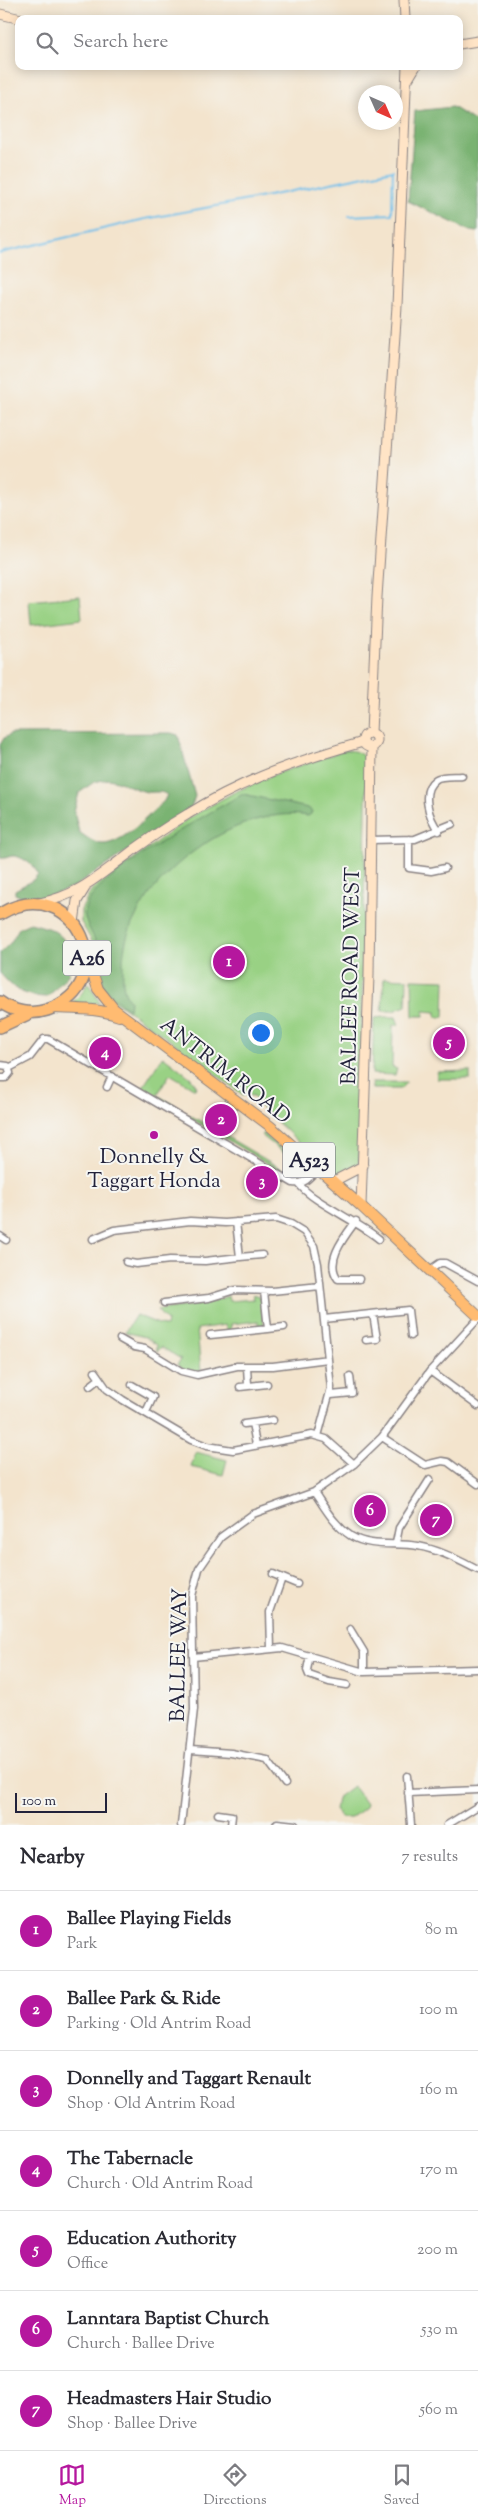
<!DOCTYPE html>
<html lang="en">
<head>
<meta charset="utf-8">
<style>
	body { margin:0; font-family:"Sorts Mill Goudy",serif; background:#f2f2f3; color:#2b2b33 }
	.compass { position:absolute; left:358px; top:85px; width:45px; height:45px; border-radius:50%; background:#fff; box-shadow:0 2px 12px #0003; rotate:135deg }
	.scale { position:absolute; left:15px; bottom:12px; width:92px; box-sizing:border-box; padding-left:5px; border:2px solid #22223b; border-top:0; font-size:14px; line-height:18px; white-space:nowrap; color:#22223b; -webkit-text-stroke:4px #f6f6f2; paint-order:stroke }
	.you { position:absolute; left:260px; top:1032px; width:18px; height:18px; margin:-12px; border:4px solid #fff; border-radius:50%; background:#1a73e8; box-shadow:0 0 0 8px #1a73e833 }
	.badge { display:grid; place-items:center; width:32px; height:32px; border-radius:50%; background:#b5179e; color:#fff; font-size:16px; font-weight:700 }
	.pin { position:absolute; translate:-50% -50%; border:2px solid #fff; box-shadow:0 1px 5px #0006 }
	.list { margin:0; padding:0; list-style:none }
	h2 { display:flex; justify-content:space-between; align-items:center; height:65px; margin:0; padding:0 20px; font-size:21px }
	h2 small { font-size:16px; font-weight:400; color:#7c7c81 }
	.list li { display:grid; grid-template-columns:32px 1fr auto; gap:15px; align-items:center; box-sizing:border-box; height:80px; padding:0 20px; border-top:1px solid #e1e1e2 }
	.list b { display:block; font-size:19px; white-space:nowrap }
	.list p { margin:0; font-size:16px; white-space:nowrap; color:#7c7c81 }
	.list em { font-size:16px; font-style:normal; color:#7c7c81 }
	.icon { flex:none; width:28px; height:28px; fill:none; stroke:currentColor; stroke-width:2; stroke-linecap:round; stroke-linejoin:round }
	.map { position:relative; flex:none; width:478px; height:1825px; overflow:hidden }
	.search { position:absolute; background:#fff; box-shadow:0 2px 12px #0003; left:15px; right:15px; top:15px; height:55px; display:flex; align-items:center; gap:12px; box-sizing:border-box; padding:0 18px; border-radius:10px; color:#7c7c81; font-size:19px }
	.sheet { height:625px; background:#fff }
	nav { display:flex; justify-content:space-around; align-items:center; box-sizing:border-box; height:70px; border-top:1px solid #e1e1e2; background:#fff; font-size:14px; color:#7c7c81 }
	nav a { display:grid; justify-items:center; gap:2px }
	nav .on { color:#b5179e }
	.map>svg:first-child { display:block }
	.green { fill:#99d184; stroke:#5e7a60 }
	.forest { fill:#7ab372; stroke:#4e6a56; fill-rule:evenodd }
	.lines { fill:none; stroke-linecap:round; stroke-linejoin:round }
	.stream { stroke:#70c0eb; stroke-width:2 }
	.street-casing { stroke:#8a8384; stroke-width:9 }
	.secondary-casing { stroke:#8a8384; stroke-width:11 }
	.primary-casing { stroke:#8a8384; stroke-width:12 }
	.highway-casing { stroke:#8a8384; stroke-width:14 }
	.street { stroke:#fff; stroke-width:6 }
	.secondary { stroke:#ffe4c6; stroke-width:9 }
	.primary { stroke:#ffbb71; stroke-width:10 }
	.highway { stroke:#ffbb71; stroke-width:11 }
	.poi-dot { fill:#b5179e; stroke:#f6f6f2; stroke-width:2 }
	.labels { text-anchor:middle; stroke-width:4; stroke-linejoin:round; paint-order:stroke }
	.shield { fill:#f6f6f2; stroke:#626272; stroke-width:1 }
	.shield-label { font-size:20px; font-weight:bold; fill:#22223b }
	.street-label { font-size:21px; fill:#22223b; stroke:#f6f6f2 }
	.poi-label { font-size:21px; fill:#22223b; stroke:#f6f6f2 }
</style>
</head>
<body>
<div class="map">
<svg width="478" height="1825" viewBox="0 0 478 1825">
	<rect width="100%" height="100%" fill="#f6f6f2"/>
	<filter id="ink" filterUnits="userSpaceOnUse"><feTurbulence type="fractalNoise" baseFrequency=".02" numOctaves="2"/><feDisplacementMap in="SourceGraphic" scale="10" xChannelSelector="R" yChannelSelector="G"/><feConvolveMatrix kernelMatrix="1 2 1 2 8 2 1 2 1" color-interpolation-filters="sRGB"/></filter>
	<filter id="wash" filterUnits="userSpaceOnUse"><feTurbulence type="fractalNoise" baseFrequency=".0096" numOctaves="4" result="noise"/><feDisplacementMap in="SourceGraphic" scale="20" xChannelSelector="R" yChannelSelector="G"/><feGaussianBlur stdDeviation="1.12" result="paint"/><feColorMatrix in="noise" values="0 0 0 0 0 0 0 0 0 0 0 0 0 0 0 0 0 1.4 0 .05"/><feComposite in="paint" operator="in"/></filter>
	<g filter="url(#wash)">
		<rect width="100%" height="100%" fill="#f3e4cd"/>
		<!-- green -->
		<path class="green" d="M80,596L82,619L31,625L29,601Z
			M345,750C355,750 361,753 367,760L359,1161C352,1173 344,1175 332,1173L259,1105L254,1096L243,1095L186,1052L122,1006L110,1000L100,985L96,971L93,943L81,922V910L92,889L189,818L233,793L273,775Z
			M384,978L407,979L406,1006L393,1011H382Z
			M412,979L445,980L444,1017H436V1012L424,1011V1016H413Z
			M88,983L100,1003L71,1004L82,993Z
			M385,1017H396L399,1025H393L392,1067L397,1069L395,1075L372,1074L374,1018Z
			M163,1056L191,1078L197,1087L195,1089L170,1074L157,1095L180,1108L175,1110L141,1090Z
			M470,1071V1079H437V1072Z
			M372,1082H406V1083L400,1089H372Z
			M188,1114L285,1171L293,1160L261,1135L263,1133L303,1166L302,1174L298,1176L285,1174L190,1118Z
			M253,1294L260,1296L264,1324L259,1328L258,1321L231,1324V1331H228L225,1325L197,1329L201,1372H188L177,1365L181,1359L161,1347L157,1352V1345L145,1337L125,1332L136,1315L166,1327L167,1321L157,1310L204,1304L228,1296L229,1301L254,1299Z
			M196,1452L227,1460L223,1475L191,1467Z
			M353,1786L366,1804L365,1807L351,1818H341L335,1810L337,1798Z"/>
		<!-- forest -->
		<path class="forest" d="M452,107L478,123V232L470,231L408,201L415,111Z
			M171,733L178,735L195,796L191,808L74,887C58,893 31,903 15,894V890L33,880L38,874C35,866 21,855 12,856C7,857 5,859 0,858V745L4,738L11,734ZM108,779C122,781 133,789 147,792C154,793 161,790 167,795L164,801C150,814 123,844 103,844C95,844 86,837 79,832L74,812L79,793L94,782Z
			M243,794L308,808L312,811L311,814L308,816C234,802 121,888 123,966C123,980 121,989 130,1001L129,1009C102,993 98,981 97,949C96,934 80,922 86,906C95,877 213,810 243,794Z
			M30,923C58,930 63,933 73,959L68,975L48,997C25,997 14,990 0,973V953L11,942L19,928Z"/>
		<g class="lines">
			<!-- stream -->
			<path class="stream" d="M0,253L145,219L254,199L393,170L392,214L349,216"/>
		</g>
	</g>
	<g filter="url(#ink)">
		<g class="lines">
			<defs>
				<path id="street" d="M439,831C429,819 420,791 435,780C440,775 455,777 462,776
					M409,839V868L431,871L445,868
					M370,840L415,839L452,824
					M0,1065L8,1066L10,1073L6,1078H0
					M9,1068L30,1057L44,1039H48L293,1183C305,1185 311,1176 318,1168
					M107,1087L112,1076
					M299,1184C311,1201 359,1222 379,1239
					M356,1221C345,1236 324,1261 338,1279H359
					M0,1236L6,1240
					M93,1239L114,1230L190,1221L225,1223L276,1219L291,1224L304,1232L314,1246L318,1264L331,1388L318,1436
					M240,1257L262,1255
					M126,1262L136,1264L170,1260L205,1261L240,1257L236,1222
					M430,1270L440,1263H445L478,1281
					M264,1291L268,1329L284,1327
					M164,1303L209,1298L235,1290L272,1291L320,1286
					M324,1319L408,1310L411,1336
					M210,1335L268,1329
					M120,1339L134,1347L145,1349L181,1371L197,1375L237,1366H273L328,1359
					M366,1340L377,1339L373,1314
					M247,1366L248,1385
					M430,1371L478,1406
					M95,1372L107,1389L123,1400L191,1440L207,1446L233,1450L312,1435L326,1439L354,1464
					M132,1385L153,1397L146,1412
					M90,1386L99,1379
					M240,1387L267,1384
					M331,1395L352,1393L350,1376
					M252,1423L256,1445
					M244,1424L273,1420
					M382,1437L425,1465L442,1461L448,1462L478,1484
					M314,1492C325,1508 334,1525 351,1536C371,1548 395,1542 418,1546C440,1550 458,1560 478,1570
					M396,1543L399,1528L430,1479
					M273,1574L297,1584
					M350,1629L364,1652V1672
					M271,1649L270,1612L282,1578
					M310,1655L307,1670L309,1675L329,1682L347,1685
					M193,1657L282,1648L364,1672L478,1669
					M191,1750L231,1753L267,1760L285,1784
					M407,1776L411,1825
					M408,1793L478,1790
					M218,1814L232,1816L231,1825
					M181,1825L194,1709L192,1596L199,1569L221,1537L253,1514L314,1492L354,1464L382,1437L430,1371L478,1319
					M276,1825L277,1823L295,1825
					M447,1825L478,1806"/>
				<path id="secondary" d="M404,0L405,19
					M0,14L21,19
					M459,44L478,41
					M407,81L416,66
					M363 740a7 7 0 1 1 14 0a7 7 0 1 1-14 0Z
					M371,733L377,597L397,306L407,66
					M40,903C75,896 92,881 119,861C141,844 164,828 188,814C242,780 302,759 363,742
					M74,923L77,901L85,888
					M334,1181L363,1166
					M361,1206L369,975L372,746"/>
				<path id="primary" d="M87,957L98,989L114,1009L270,1126L361,1206L478,1316
					M54,1008C77,1009 98,1008 119,1016"/>
				<path id="highway" d="M0,914C76,869 125,984 47,1010C32,1015 13,1012 0,1002
					M0,1027L30,1013"/>
			</defs>
			<!-- street casing -->
			<use href="#street" class="street-casing"/>
			<!-- secondary casing -->
			<use href="#secondary" class="secondary-casing"/>
			<!-- primary casing -->
			<use href="#primary" class="primary-casing"/>
			<!-- highway casing -->
			<use href="#highway" class="highway-casing"/>
			<!-- street -->
			<use href="#street" class="street"/>
			<!-- secondary -->
			<use href="#secondary" class="secondary"/>
			<!-- primary -->
			<use href="#primary" class="primary"/>
			<!-- highway -->
			<use href="#highway" class="highway"/>
		</g>
	</g>
	<!-- markers -->
	<circle class="poi-dot" cx="154" cy="1135" r="5"/>
	<g class="labels">
		<!-- shield labels -->
		<g class="shield">
			<rect x="63" y="940.5" width="48" height="35" rx="4"/>
			<rect x="283" y="1142.5" width="52" height="35" rx="4"/>
		</g>
		<g class="shield-label">
			<text x="87" y="965">A26</text>
			<text x="309" y="1167">A523</text>
		</g>
		<!-- street labels -->
		<g class="street-label">
			<text transform="translate(350 976) rotate(-89)" y="7">BALLEE ROAD WEST</text>
			<text transform="translate(226 1070) rotate(38)" y="7">ANTRIM ROAD</text>
			<text transform="translate(178 1655) rotate(-89)" y="7">BALLEE WAY</text>
		</g>
		<!-- poi labels -->
		<g class="poi-label">
			<text x="154" y="1163">Donnelly &amp;<tspan x="154" dy="24">Taggart Honda</tspan></text>
		</g>
	</g>
</svg>
<svg class="compass" viewBox="-18 -18 36 36"><path d="M0-13l5 13h-10z" fill="#e53935"/><path d="M0 13l5-13h-10z" fill="#7c7c81"/></svg>
<div class="scale">100 m</div>
<div class="you"></div>
<div class="pin badge" style="left:229px;top:962px">1</div>
<div class="pin badge" style="left:221px;top:1120px">2</div>
<div class="pin badge" style="left:262px;top:1182px">3</div>
<div class="pin badge" style="left:105px;top:1053px">4</div>
<div class="pin badge" style="left:449px;top:1043px">5</div>
<div class="pin badge" style="left:370px;top:1511px">6</div>
<div class="pin badge" style="left:436px;top:1520px">7</div>
<div class="search"><svg class="icon" aria-label="search" viewBox="0 0 24 24"><circle cx="10" cy="10" r="6"/><path d="M15 15l6 6"/></svg>Search here</div>
</div>
<section class="sheet">
<h2>Nearby<small>7 results</small></h2>
<ul class="list">
<li><span class="badge">1</span><div><b>Ballee Playing Fields</b><p>Park</p></div><em>80 m</em></li>
<li><span class="badge">2</span><div><b>Ballee Park &amp; Ride</b><p>Parking · Old Antrim Road</p></div><em>100 m</em></li>
<li><span class="badge">3</span><div><b>Donnelly and Taggart Renault</b><p>Shop · Old Antrim Road</p></div><em>160 m</em></li>
<li><span class="badge">4</span><div><b>The Tabernacle</b><p>Church · Old Antrim Road</p></div><em>170 m</em></li>
<li><span class="badge">5</span><div><b>Education Authority</b><p>Office</p></div><em>200 m</em></li>
<li><span class="badge">6</span><div><b>Lanntara Baptist Church</b><p>Church · Ballee Drive</p></div><em>530 m</em></li>
<li><span class="badge">7</span><div><b>Headmasters Hair Studio</b><p>Shop · Ballee Drive</p></div><em>560 m</em></li>
</ul>
</section>
<nav>
<a class="on"><svg class="icon" aria-label="map" viewBox="0 0 24 24"><path d="M3 6l6-2 6 2 6-2v14l-6 2-6-2-6 2zM9 4v14M15 6v14"/></svg>Map</a>
<a><svg class="icon" aria-label="directions" viewBox="0 0 24 24"><path d="M12 3l9 9-9 9-9-9zM9 14v-3h6M13 9l2 2-2 2"/></svg>Directions</a>
<a><svg class="icon" aria-label="saved" viewBox="0 0 24 24"><path d="M7 4h10v16l-5-4-5 4z"/></svg>Saved</a>
</nav>
</body>
</html>
